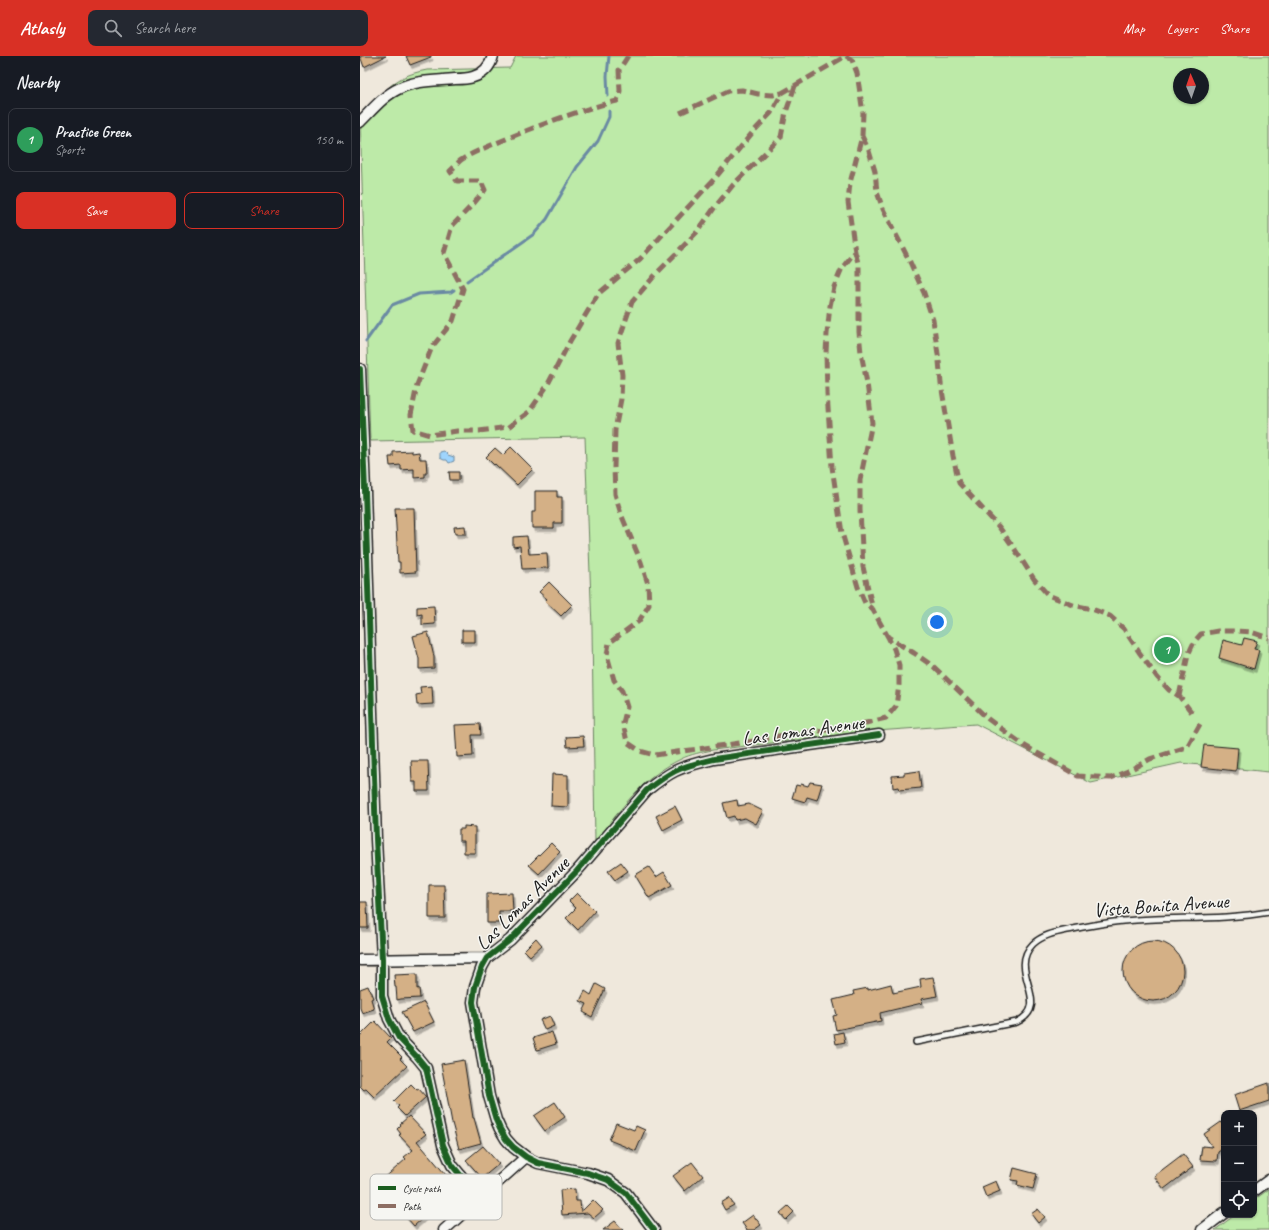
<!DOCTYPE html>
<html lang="en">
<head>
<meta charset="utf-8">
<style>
	body { margin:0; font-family:Caveat,sans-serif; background:#242831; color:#f1f3f6 }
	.controls { position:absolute; right:12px; bottom:12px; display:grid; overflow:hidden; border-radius:8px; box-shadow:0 1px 3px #0004 }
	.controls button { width:36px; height:36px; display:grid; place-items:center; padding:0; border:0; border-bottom:1px solid #363941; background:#171b24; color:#f1f3f6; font:20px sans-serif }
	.compass { position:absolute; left:813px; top:12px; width:36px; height:36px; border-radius:50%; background:#171b24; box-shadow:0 1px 3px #0004; rotate:358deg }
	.you { position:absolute; left:577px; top:566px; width:14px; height:14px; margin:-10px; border:3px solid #fff; border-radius:50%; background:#1a73e8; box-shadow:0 0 0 6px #1a73e833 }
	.badge { display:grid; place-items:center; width:26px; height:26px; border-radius:50%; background:#d93025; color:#fff; font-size:13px; font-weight:700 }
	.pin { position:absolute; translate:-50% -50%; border:2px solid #fff; box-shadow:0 1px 4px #0006 }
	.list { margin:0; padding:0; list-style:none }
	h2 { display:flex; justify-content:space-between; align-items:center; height:52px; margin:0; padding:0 16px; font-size:17px }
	h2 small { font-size:13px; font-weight:400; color:#9ea1a6 }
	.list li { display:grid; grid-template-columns:26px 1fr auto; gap:12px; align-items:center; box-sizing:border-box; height:64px; margin:0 8px 8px; padding:0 8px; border:1px solid #363941; border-radius:8px }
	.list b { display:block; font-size:15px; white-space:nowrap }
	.list p { margin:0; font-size:13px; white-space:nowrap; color:#9ea1a6 }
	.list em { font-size:13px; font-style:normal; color:#9ea1a6 }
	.actions { display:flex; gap:8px; padding:12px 16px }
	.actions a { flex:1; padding:9px 0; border:1px solid #d93025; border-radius:8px; text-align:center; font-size:14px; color:#d93025 }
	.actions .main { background:#d93025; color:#fff }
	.icon { flex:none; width:22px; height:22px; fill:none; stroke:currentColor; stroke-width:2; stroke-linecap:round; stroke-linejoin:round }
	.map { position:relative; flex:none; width:909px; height:1174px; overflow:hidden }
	header { display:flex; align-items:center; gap:24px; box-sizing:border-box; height:56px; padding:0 20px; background:#d93025; color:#fff }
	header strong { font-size:19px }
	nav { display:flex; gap:22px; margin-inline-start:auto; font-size:14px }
	.search { width:280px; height:36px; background:#242831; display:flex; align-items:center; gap:10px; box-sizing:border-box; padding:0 14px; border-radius:8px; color:#9ea1a6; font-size:15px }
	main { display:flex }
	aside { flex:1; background:#171b24 }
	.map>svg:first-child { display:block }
	.green { fill:#bdeaa8; stroke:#6c8362; fill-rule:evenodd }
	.water { fill:#9ed4fd; stroke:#6a8aa3 }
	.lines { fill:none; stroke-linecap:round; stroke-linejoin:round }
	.stream { stroke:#6a8aa3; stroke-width:3 }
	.building { fill:#d4b086; stroke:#1c1c1c; filter:url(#shadow) }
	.lane-casing { stroke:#1c1c1c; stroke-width:8 }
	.street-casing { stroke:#1c1c1c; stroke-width:13 }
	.lane { stroke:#f6f6f2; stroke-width:5 }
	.street { stroke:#f6f6f2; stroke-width:10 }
	.quiet { stroke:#8d6e63; stroke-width:5; stroke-dasharray:10 5; stroke-linecap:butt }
	.cycleway-casing { stroke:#f6f6f2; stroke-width:8 }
	.cycleway { stroke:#1b5e20; stroke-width:6 }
	.labels { text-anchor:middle; stroke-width:3; stroke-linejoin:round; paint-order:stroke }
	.street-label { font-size:20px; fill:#1c1c1c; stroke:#f6f6f2 }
	.key { fill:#f6f6f2; stroke:#b5b5b2; stroke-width:1 }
	.key-label { font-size:11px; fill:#1c1c1c }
</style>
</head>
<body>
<header>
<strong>Atlasly</strong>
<div class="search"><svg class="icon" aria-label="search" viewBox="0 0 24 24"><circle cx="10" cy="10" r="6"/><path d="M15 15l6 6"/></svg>Search here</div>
<nav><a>Map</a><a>Layers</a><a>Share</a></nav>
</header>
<main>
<aside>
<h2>Nearby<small></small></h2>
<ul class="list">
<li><span class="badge" style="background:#2e9e5b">1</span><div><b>Practice Green</b><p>Sports</p></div><em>150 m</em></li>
</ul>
<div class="actions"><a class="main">Save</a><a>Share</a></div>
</aside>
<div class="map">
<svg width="909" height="1174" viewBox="0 0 909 1174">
	<defs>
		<filter id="shadow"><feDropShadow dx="2" dy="3.5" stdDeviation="0" flood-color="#0004"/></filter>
	</defs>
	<rect width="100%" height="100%" fill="#efe8dc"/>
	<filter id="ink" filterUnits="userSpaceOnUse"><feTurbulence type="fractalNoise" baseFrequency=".025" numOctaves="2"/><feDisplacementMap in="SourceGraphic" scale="8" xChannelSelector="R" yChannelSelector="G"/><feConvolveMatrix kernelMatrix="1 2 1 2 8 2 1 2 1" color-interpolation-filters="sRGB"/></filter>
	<g filter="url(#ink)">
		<!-- green -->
		<path class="green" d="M156,0H909V716L821,707L731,727L616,668L502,676L353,694C342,696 331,698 321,703C281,722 261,753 235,787L232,572L225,381L10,385L0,61C26,37 29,21 67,14L150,12ZM819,18H843V42H819Z
			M909,1133V1174H855L875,1159H894V1144Z"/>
		<!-- water -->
		<path class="water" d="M84,395L88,399L94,401V405L89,407L87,404H84L80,402V396Z"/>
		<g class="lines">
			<!-- stream -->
			<path class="stream" d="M248,40L247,20L249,0
				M107,225L174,178L187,163L217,111L238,85L249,61V55
				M6,285L32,249L59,238L91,236L94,234"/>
		</g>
		<!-- building -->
		<path class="building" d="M0,0H26L4,11Z
			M46,0H71V1L50,9Z
			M151,391L173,413L157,429L135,408L134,409L126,401L135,392L143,399Z
			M52,395V397L59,396L60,403H66L67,417H65V421L54,422V413L41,414V409L30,410L29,401H33V396Z
			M89,416H99V424H90Z
			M175,435H197V441H202V467H194V472H172V456H175Z
			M35,452H54L56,516L40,517V506H38Z
			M105,470L106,478H95L94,471Z
			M167,480L169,498L187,497L188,512L162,513L160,490L153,491V481Z
			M189,526L212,549L201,560L185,545L187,543L179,536Z
			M74,550L75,568L62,569V558L57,559V551Z
			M102,574H115V586H102Z
			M68,576L74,601V612L59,613V603L53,580Z
			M884,582L897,585L894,593L899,594L894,613L859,602L863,584L882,589Z
			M72,630L73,648L57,649L56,639L61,638L60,631Z
			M120,668L121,679H112L113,700L97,701L95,669Z
			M223,680L224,690L207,691L206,681Z
			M844,689L878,692L876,715L841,711Z
			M51,705H68L69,735H56V726H52Z
			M559,715L561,732L539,734L538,731L533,732L532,720L544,719V717Z
			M192,718L208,719V751L191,750Z
			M450,726L462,728L457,744L447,741L445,746L432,742L436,729L440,730L441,728L448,730Z
			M377,744L378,750L389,748L403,755L396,768L385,762L375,764L374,760L367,762L363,747Z
			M315,750L322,764L303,774L296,760Z
			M104,770L115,771V797H104V785H99V773H104Z
			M191,787L200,796L179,818L169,809Z
			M261,806L268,815L255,824L248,815Z
			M289,811L296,821L304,816L312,829L289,842L275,819Z
			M69,829H84L85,862H69Z
			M152,837L153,855H139V867H127V838Z
			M217,837L235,855L218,874L206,862L216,852L209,845Z
			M0,846H7L8,872H0Z
			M176,882L182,889L170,900L164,894Z
			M763 915a30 30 0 1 1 60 0a30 30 0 1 1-60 0Z
			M57,918V933L59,932L60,942L41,943L37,944L36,931H35L34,919Z
			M573,921L577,940L561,943L562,947L520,957L521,965L476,974L473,960L477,959L473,944L494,939L493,935L508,932V934L531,928L533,937L561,931L560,923Z
			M236,928L245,933L232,961L223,956L227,948L220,945L225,935L231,939Z
			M8,930L13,942L11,943L14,953L2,957L0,952V933Z
			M64,946L74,966L53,976L42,956Z
			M190,960L194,970L185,974L180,964Z
			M15,965L31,982L27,986L42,1001L40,1003L47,1010L14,1041L6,1033L4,1034L0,1030V980Z
			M192,976L196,988L177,994L173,982Z
			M483,976L485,986L476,988L474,978Z
			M104,1004L113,1062H114L121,1087L99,1093L92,1067L81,1008Z
			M909,1027V1045L879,1055L874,1039Z
			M51,1028L57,1034L59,1033L66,1041L45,1060L37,1052L39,1050L34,1045Z
			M195,1046L205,1061L185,1075L174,1060Z
			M49,1060L66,1078L57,1085L103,1139L89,1152L82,1145L54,1170L25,1137L28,1134L21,1125L46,1103L44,1101L53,1094L39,1079L41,1078L37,1073L41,1069L40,1068Z
			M861,1066L864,1070V1092L858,1096L857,1105L840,1104L842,1090L852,1091L844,1078Z
			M256,1067L274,1074L276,1070L285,1074L276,1095L249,1084Z
			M123,1090L139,1108L122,1122L106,1104Z
			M823,1098L833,1111L804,1133L794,1120Z
			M332,1106L343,1120L325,1135L313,1120Z
			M654,1112L677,1118L673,1133L657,1129L658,1125L651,1124Z
			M636,1125L640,1135L626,1141L622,1131Z
			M215,1133L216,1145H220L221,1156L233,1144L243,1154L234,1162L228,1157L202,1159L200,1134Z
			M369,1142L374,1149L365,1154L361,1147Z
			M428,1150L434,1156L426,1164L420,1157Z
			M678,1153L685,1161L678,1167L671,1158Z
			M393,1159L401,1169L394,1174H387L382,1167Z
			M255,1165L263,1174H243Z"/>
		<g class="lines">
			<defs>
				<path id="lane" d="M556,986L657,966C694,948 646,915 673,888C683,878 699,876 713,873C733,869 755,865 776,864C820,861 865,864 909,856"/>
				<path id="street" d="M0,66C12,54 24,39 40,32C57,24 76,25 95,23C100,23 107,23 113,21C123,18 130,11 133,0
					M0,313L5,435L16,783L22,903V940L29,963L39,982L57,1001L66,1012L83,1089L92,1109L120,1143
					M0,904L127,902
					M894,1135L909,1124
					M84,1174L166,1101
					M294,1174L266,1137L248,1124L228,1117L178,1107L166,1101L153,1091L146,1083L140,1073L136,1064L129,1040L113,946L115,931L122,911L127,902L150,884L217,815L287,734C296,727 305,720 315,715C327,709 341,706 354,703L519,679
					M842,1174L864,1157"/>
			</defs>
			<!-- lane casing -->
			<use href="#lane" class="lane-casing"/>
			<!-- street casing -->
			<use href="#street" class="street-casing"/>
			<!-- lane -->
			<use href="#lane" class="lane"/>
			<!-- street -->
			<use href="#street" class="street"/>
			<!-- quiet -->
			<path class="quiet" d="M268,0L259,14L260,35L257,45C219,54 182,68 146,83C132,89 113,96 101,104C97,107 94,112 90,115L97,125H121L125,134L115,146L92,170L84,197L103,233L93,265L72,291L57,329L51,359L53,374L70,379L97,375H119L148,371L169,356L187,330L210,285L238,238L280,203L356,121L393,76L411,57L422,37L486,0
				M486,0L492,4L497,17L503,57L502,80L490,127L488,146L495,196L482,212L474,231L470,250L467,278L466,297L467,337L472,411L482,477L498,531L505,547L513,554L528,581
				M435,30L426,56L421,81L373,129L355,151L337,176L297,217L272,246L258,287L262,319L261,343L255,374L254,412L255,438L261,458L281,506L288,528L289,549L279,565L249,587L247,599L254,624L262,635L267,651L263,667L267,686L280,695L295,699L394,685L429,678L486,672L526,662L536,650L539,629V609L534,593L528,581L554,597L574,611L628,663L665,690L718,720L751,722L768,715L790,703L827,691L840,668
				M320,57L368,35L382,34L398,38L413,39L422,37
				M502,80L509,95L515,115L517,136L523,153L550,206L564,237L573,264L579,305L581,328L593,400L599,427L639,471L654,492L674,523L688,539L713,549L732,553L750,560L764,573L779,596L797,621L809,634L819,640L833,658
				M495,196L499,210V276L501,297L507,327L512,367L500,424V454L503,511L513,554
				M819,640L828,599L834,586L841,578L858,575H877L891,576L909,582"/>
			<defs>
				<path id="cycleway" d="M0,313L5,435L16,783L22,903V940L29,963L39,982L57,1001L66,1012L83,1089L92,1109L120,1143
					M294,1174L266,1137L248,1124L228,1117L178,1107L166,1101L153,1091L146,1083L140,1073L136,1064L129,1040L113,946L115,931L122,911L127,902L150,884L217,815L287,734C296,727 305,720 315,715C327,709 341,706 354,703L519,679"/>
			</defs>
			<!-- cycleway casing -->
			<use href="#cycleway" class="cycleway-casing"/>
			<!-- cycleway -->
			<use href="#cycleway" class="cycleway"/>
		</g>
	</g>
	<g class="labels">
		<!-- street labels -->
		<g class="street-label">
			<text transform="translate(443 674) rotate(-8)" y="7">Las Lomas Avenue</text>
			<text transform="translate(162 847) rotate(-45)" y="7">Las Lomas Avenue</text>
			<text transform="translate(801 849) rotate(-4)" y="7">Vista Bonita Avenue</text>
		</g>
	</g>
	<!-- legend -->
	<rect x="10" y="1118" width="132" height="46" rx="6" class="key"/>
	<rect x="18" y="1130" width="18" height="4" fill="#1b5e20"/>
	<rect x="18" y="1148" width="18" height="4" fill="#8d6e63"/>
	<g class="key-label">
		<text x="43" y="1136">Cycle path</text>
		<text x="43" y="1154">Path</text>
	</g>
</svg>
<div class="controls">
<button>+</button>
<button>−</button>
<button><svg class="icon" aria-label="locate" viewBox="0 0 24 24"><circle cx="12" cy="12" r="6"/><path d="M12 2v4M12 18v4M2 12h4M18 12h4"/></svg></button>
</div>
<svg class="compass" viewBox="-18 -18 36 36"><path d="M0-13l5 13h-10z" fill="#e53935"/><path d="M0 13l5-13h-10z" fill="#9ea1a6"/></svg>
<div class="you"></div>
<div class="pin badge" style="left:807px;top:594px;background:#2e9e5b">1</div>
</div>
</main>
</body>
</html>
